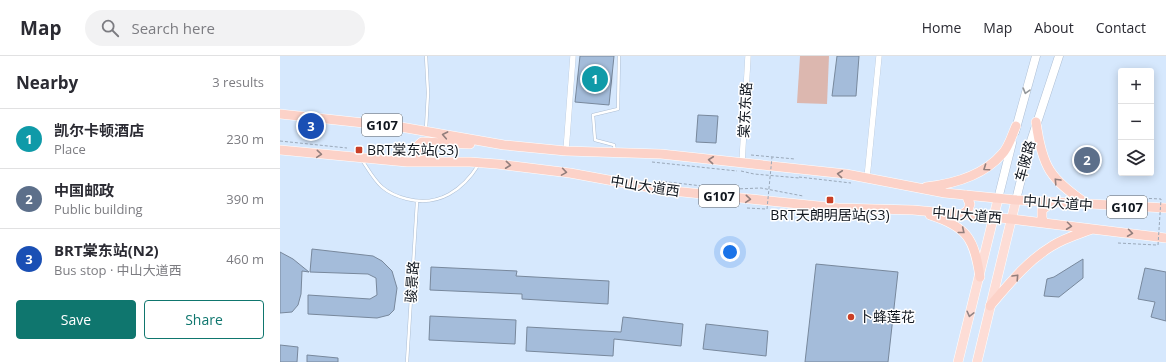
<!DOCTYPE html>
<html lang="en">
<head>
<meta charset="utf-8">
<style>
	body { margin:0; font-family:"Open Sans","Noto Sans SC",sans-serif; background:#f2f2f3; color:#2b2b33 }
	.controls { position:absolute; right:12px; top:12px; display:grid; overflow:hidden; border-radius:4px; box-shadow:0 2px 10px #0003 }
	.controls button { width:36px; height:36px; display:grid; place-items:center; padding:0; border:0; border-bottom:1px solid #e1e1e2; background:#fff; color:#2b2b33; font:20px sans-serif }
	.you { position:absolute; left:450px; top:196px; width:14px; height:14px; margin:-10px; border:3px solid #fff; border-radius:50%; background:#1a73e8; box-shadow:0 0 0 6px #1a73e833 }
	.badge { display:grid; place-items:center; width:26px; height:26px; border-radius:50%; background:#0f766e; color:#fff; font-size:13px; font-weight:700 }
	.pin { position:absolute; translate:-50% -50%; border:2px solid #fff; box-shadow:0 1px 4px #0006 }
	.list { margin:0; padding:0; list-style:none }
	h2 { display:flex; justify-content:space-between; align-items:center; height:52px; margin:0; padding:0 16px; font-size:17px }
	h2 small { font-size:13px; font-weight:400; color:#7c7c81 }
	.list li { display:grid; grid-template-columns:26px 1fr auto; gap:12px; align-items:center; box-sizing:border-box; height:60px; padding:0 16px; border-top:1px solid #e1e1e2 }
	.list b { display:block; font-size:15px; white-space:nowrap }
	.list p { margin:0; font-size:13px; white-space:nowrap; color:#7c7c81 }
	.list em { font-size:13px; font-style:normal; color:#7c7c81 }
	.actions { display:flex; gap:8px; padding:12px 16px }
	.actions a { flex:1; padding:9px 0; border:1px solid #0f766e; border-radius:4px; text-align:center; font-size:14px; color:#0f766e }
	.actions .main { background:#0f766e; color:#fff }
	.icon { flex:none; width:22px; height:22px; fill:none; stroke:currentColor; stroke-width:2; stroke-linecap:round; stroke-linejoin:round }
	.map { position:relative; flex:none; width:886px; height:306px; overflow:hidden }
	header { display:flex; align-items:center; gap:24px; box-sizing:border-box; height:56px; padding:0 20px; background:#fff; border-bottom:1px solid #e1e1e2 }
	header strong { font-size:19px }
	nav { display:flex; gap:22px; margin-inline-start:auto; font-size:14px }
	.search { width:280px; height:36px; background:#f2f2f3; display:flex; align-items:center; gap:10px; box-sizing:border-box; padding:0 14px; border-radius:22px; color:#7c7c81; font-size:15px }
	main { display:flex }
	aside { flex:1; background:#fff }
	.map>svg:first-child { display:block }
	.green { fill:#dcb7af }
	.building { fill:#a4bcda; stroke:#78889c }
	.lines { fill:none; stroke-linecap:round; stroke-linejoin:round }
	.service-casing { stroke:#aebfd4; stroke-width:3.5 }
	.minor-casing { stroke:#aebfd4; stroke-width:6 }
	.secondary-casing { stroke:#aebfd4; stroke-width:9 }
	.primary-casing { stroke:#fff; stroke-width:10 }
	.trunk-casing { stroke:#fff; stroke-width:10 }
	.path { stroke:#9aa8b9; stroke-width:1; stroke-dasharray:3 2; stroke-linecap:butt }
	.service { stroke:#fff; stroke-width:2.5 }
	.minor { stroke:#fff; stroke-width:5.5 }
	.secondary { stroke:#fff; stroke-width:8 }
	.primary { stroke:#fdddd6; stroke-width:9 }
	.trunk { stroke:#fcd2c8; stroke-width:9 }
	.path-bridge { stroke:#9aa8b9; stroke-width:1; stroke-dasharray:3 2; stroke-linecap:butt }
	.oneway { stroke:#94979a }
	.oneway2 { stroke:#927e7c }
	.oneway3 { stroke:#938484 }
	.poi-dot { fill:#ca3f26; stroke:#fff; stroke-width:1.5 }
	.labels { text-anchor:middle; stroke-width:3; stroke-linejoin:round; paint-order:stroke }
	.shield { fill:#fff; stroke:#585d62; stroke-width:1 }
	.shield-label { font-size:13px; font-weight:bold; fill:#11171f }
	.street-label { font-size:14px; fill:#11171f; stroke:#fff }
	.poi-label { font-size:14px; fill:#11171f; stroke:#fff; text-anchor:start }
</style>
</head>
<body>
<header>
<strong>Map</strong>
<div class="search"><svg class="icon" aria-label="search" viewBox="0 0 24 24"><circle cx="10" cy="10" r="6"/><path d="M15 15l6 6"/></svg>Search here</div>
<nav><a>Home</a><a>Map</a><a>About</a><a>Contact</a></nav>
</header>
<main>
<aside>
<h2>Nearby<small>3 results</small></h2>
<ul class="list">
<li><span class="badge" style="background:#0f9aa8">1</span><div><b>凯尔卡顿酒店</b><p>Place</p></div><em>230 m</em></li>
<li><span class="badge" style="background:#5c6f8a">2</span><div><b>中国邮政</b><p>Public building</p></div><em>390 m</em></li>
<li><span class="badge" style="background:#1a4fb4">3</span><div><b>BRT棠东站(N2)</b><p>Bus stop · 中山大道西</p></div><em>460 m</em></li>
</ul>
<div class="actions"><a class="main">Save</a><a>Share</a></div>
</aside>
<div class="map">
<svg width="886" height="306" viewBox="0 0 886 306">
	<rect width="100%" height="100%" fill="#d6e8fd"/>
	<!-- green -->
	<path class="green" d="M520,0H549L547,48L517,47Z"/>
	<!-- building -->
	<path class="building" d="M300,0H334L329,49L295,46Z
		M557,0H579L576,40H552Z
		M418,59L438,60L436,87L416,86Z
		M32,193L93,200L102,205L112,215L117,232L114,254L109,259L97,262L28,258V239L90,243L97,239L96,222L88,218L30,216Z
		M0,196L13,203L29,216L22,215L21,238L18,249L12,256L0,257Z
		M803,203V222L779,241L764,240L767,223L774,221Z
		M536,208L618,216L608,306H525Z
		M151,211L237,215L236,220L329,225L328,248L242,243V238L150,234Z
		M865,212L886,216V265L871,261L875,246L858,243Z
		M150,260L236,264L235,288L149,284Z
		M343,261L403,268L401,290L334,283L333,300L246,295L247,271L341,276Z
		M426,268L488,275L486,300L423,293Z
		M0,289L18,291L17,306H0Z
		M27,299L58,302V306H27Z"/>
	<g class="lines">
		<defs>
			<path id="service" d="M146,73L148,37L146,0
				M335,95L334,89L315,84L313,59L338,53L339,0
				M82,104C88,113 94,124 102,131C109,137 119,141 127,143C159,151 183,134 199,108
				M127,306L137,146"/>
			<path id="minor" d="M286,95L293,0
				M462,107L468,0
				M587,122L599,0"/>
			<path id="secondary" d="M735,76L756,0
				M718,143L732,87
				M736,144L749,91L779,0"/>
			<path id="primary" d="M678,306L718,143
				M697,306L736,144"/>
			<path id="trunk" d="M0,58L121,71L224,89L286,95L381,98L566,118L665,137L736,144L886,152
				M756,66C762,111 770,123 807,148
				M0,94L127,106H190L217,108L290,117L383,134L558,152L633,154L731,163L886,182
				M148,106C139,101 133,92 142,86L190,88
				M646,131C673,128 703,120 722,98C729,91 732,79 736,70
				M683,158L688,154L690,148L686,139
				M650,159C688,171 694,183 700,221
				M764,167L762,162V154L772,146
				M710,250C729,228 747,205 772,190C784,182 799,178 812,173"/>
		</defs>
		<!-- service casing -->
		<use href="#service" class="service-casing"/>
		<!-- minor casing -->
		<use href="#minor" class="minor-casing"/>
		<!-- secondary casing -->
		<use href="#secondary" class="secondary-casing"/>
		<!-- primary casing -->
		<use href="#primary" class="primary-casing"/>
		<!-- trunk casing -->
		<use href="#trunk" class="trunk-casing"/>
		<!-- path -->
		<path class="path" d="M0,85L67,92
			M471,99L515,103
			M372,106L457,115
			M461,115L474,118L519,122
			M519,121L571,127
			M379,125L431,131
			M455,133L481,132L523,140
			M859,142L881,143
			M467,152L486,153
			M838,187L876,189"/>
		<!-- service -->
		<use href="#service" class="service"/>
		<!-- minor -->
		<use href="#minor" class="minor"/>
		<!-- secondary -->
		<use href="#secondary" class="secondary"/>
		<!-- primary -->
		<use href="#primary" class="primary"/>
		<!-- trunk -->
		<use href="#trunk" class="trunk"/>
		<!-- path-bridge -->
		<path class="path-bridge" d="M487,153L492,101
			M878,189L881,143"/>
	</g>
	<!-- one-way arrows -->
	<defs><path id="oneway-chevron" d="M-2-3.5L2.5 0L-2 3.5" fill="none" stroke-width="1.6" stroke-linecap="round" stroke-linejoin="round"/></defs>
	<use class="oneway" href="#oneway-chevron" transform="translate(746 35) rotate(106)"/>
	<g class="oneway2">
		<use href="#oneway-chevron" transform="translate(165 79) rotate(-169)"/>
		<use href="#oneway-chevron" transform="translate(39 98) rotate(5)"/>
		<use href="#oneway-chevron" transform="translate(431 104) rotate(-174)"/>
		<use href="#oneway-chevron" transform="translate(228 109) rotate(6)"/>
		<use href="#oneway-chevron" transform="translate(706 112) rotate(145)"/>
		<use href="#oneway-chevron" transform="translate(284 116) rotate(9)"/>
		<use href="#oneway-chevron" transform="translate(560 118) rotate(-174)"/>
		<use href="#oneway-chevron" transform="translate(777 125) rotate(-133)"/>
		<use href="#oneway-chevron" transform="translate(468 143) rotate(5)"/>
		<use href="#oneway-chevron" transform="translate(789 170) rotate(7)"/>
		<use href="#oneway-chevron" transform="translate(682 175) rotate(39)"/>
		<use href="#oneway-chevron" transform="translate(850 177) rotate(8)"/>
		<use href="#oneway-chevron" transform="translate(736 221) rotate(-47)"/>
	</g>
	<use class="oneway3" href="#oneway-chevron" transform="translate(690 258) rotate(104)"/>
	<!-- markers -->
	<g class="poi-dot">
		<rect x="75" y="90" width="8" height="8" rx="2"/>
		<rect x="546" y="140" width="8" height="8" rx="2"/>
		<circle cx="571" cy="261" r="4"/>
	</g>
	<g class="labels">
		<!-- shield labels -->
		<g class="shield">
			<rect x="82" y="58" width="40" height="22" rx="3"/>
			<rect x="419" y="129" width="40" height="22" rx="3"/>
			<rect x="827" y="140" width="40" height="22" rx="3"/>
		</g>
		<g class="shield-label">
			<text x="102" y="74">G107</text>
			<text x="439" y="145">G107</text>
			<text x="847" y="156">G107</text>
		</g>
		<!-- street labels -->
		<g class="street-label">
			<text transform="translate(465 54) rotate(-87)" y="5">棠东东路</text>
			<text transform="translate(745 105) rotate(-75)" y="5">车陂路</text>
			<text transform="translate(365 130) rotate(9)" y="5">中山大道西</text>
			<text transform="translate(778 147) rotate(4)" y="5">中山大道中</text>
			<text transform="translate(687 159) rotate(5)" y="5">中山大道西</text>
			<text transform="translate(132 226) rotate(-86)" y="5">骏景路</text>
		</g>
		<!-- poi labels -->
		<g class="poi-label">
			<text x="87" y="99">BRT棠东站(S3)</text>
			<text x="550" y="164" text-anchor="middle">BRT天朗明居站(S3)</text>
			<text x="579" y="266">卜蜂莲花</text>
		</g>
	</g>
</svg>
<div class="controls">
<button>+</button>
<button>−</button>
<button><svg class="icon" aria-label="layers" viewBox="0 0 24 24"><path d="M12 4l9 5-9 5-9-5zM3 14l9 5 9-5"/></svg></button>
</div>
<div class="you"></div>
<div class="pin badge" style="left:315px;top:23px;background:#0f9aa8">1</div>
<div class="pin badge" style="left:807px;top:104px;background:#5c6f8a">2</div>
<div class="pin badge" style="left:31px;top:70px;background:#1a4fb4">3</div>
</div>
</main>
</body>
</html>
